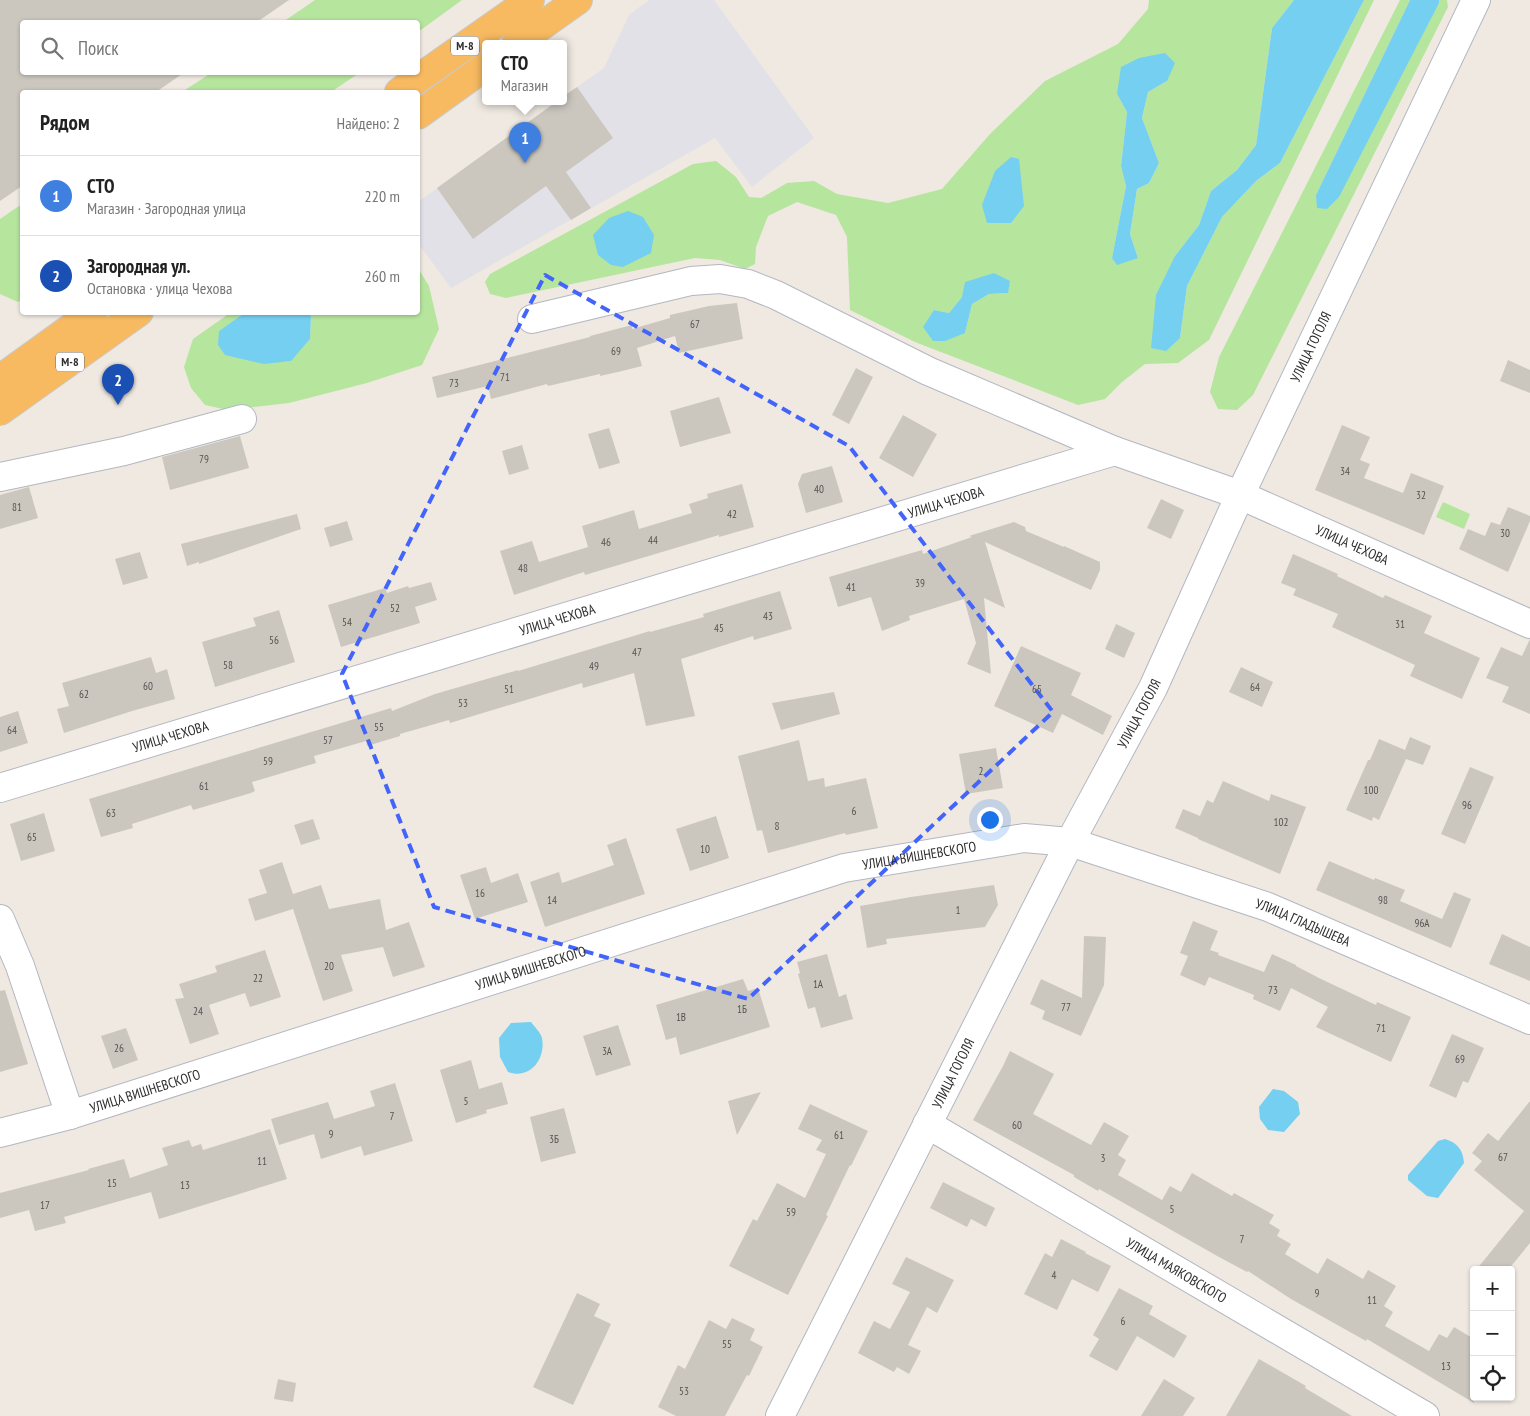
<!DOCTYPE html>
<html lang="ru">
<head>
<meta charset="utf-8">
<style>
	body { margin:0; font-family:"PT Sans Narrow",sans-serif; background:#f2f2f2; color:#222 }
	.controls { position:absolute; right:15px; bottom:15px; display:grid; overflow:hidden; border-radius:5px; box-shadow:0 1px 4px #0004 }
	.controls button { width:45px; height:45px; display:grid; place-items:center; padding:0; border:0; border-bottom:1px solid #e0e0e0; background:#fff; color:#222; font:25px sans-serif }
	.you { position:absolute; left:989px; top:819px; width:18px; height:18px; margin:-12px; border:4px solid #fff; border-radius:50%; background:#1a73e8; box-shadow:0 0 0 8px #1a73e833 }
	.badge { display:grid; place-items:center; width:32px; height:32px; border-radius:50%; background:#4264fb; color:#fff; font-size:16px; font-weight:700 }
	.pin { position:absolute; translate:-50% -41px; filter:drop-shadow(0 1px 2px #0008) }
	.pin::after { content:''; position:absolute; top:26px; width:18px; height:15px; background:inherit; clip-path:polygon(0 0,100% 0,50% 100%) }
	.popup { position:absolute; left:482px; top:40px; width:85px; height:65px; box-sizing:border-box; display:grid; place-content:center; border-radius:5px; background:#fff; filter:drop-shadow(0 1px 4px #0005); font-size:16px; white-space:nowrap; color:#767676 }
	.popup b { font-size:19px; color:#222 }
	.popup::after { content:''; position:absolute; left:50%; top:100%; margin-left:-10px; border:10px solid transparent; border-top-color:#fff }
	.list { margin:0; padding:0; list-style:none }
	h2 { display:flex; justify-content:space-between; align-items:center; height:65px; margin:0; padding:0 20px; font-size:21px }
	h2 small { font-size:16px; font-weight:400; color:#767676 }
	.list li { display:grid; grid-template-columns:32px 1fr auto; gap:15px; align-items:center; box-sizing:border-box; height:80px; padding:0 20px; border-top:1px solid #e0e0e0 }
	.list b { display:block; font-size:19px; white-space:nowrap }
	.list p { margin:0; font-size:16px; white-space:nowrap; color:#767676 }
	.list em { font-size:16px; font-style:normal; color:#767676 }
	.icon { flex:none; width:28px; height:28px; fill:none; stroke:currentColor; stroke-width:2; stroke-linecap:round; stroke-linejoin:round }
	.map { position:relative; flex:none; width:1530px; height:1416px; overflow:hidden }
	.search { position:absolute; background:#fff; box-shadow:0 1px 4px #0004; left:20px; top:20px; width:400px; height:55px; display:flex; align-items:center; gap:12px; box-sizing:border-box; padding:0 18px; border-radius:5px; color:#767676; font-size:19px }
	.panel { position:absolute; background:#fff; box-shadow:0 1px 4px #0004; left:20px; top:90px; width:400px; height:225px; border-radius:5px }
	.map>svg:first-child { display:block }
	.industrial { fill:#e3e1e8 }
	.green { fill:#b6e59e; fill-rule:evenodd }
	.water { fill:#75cff0 }
	.building { fill:#cbc7bf }
	.lines { fill:none; stroke-linecap:round; stroke-linejoin:round }
	.minor-casing { stroke:#b4b7c1; stroke-width:30 }
	.trunk-casing { stroke:#c9c9c9; stroke-width:30 }
	.minor { stroke:#fff; stroke-width:28 }
	.trunk { stroke:#f8ba60; stroke-width:28 }
	.marked { fill:none; stroke:#4264fb; stroke-width:4; stroke-dasharray:10 6; stroke-linejoin:round }
	.labels { text-anchor:middle; stroke-width:4; stroke-linejoin:round; paint-order:stroke }
	.number-label { font-size:11px; fill:#555452 }
	.shield { fill:#fff; stroke:#6d6d6d; stroke-width:1 }
	.shield-label { font-size:12px; font-weight:bold; fill:#2e2e2e }
	.street-label { font-size:14px; fill:#2e2e2e; stroke:#fff }
</style>
</head>
<body>
<div class="map">
<svg width="1530" height="1416" viewBox="0 0 1530 1416">
	<rect width="100%" height="100%" fill="#efe9e1"/>
	<!-- industrial -->
	<path class="industrial" d="M649,0H714L814,138L752,187L715,138L451,288L418,243V202L556,102H564V96L604,68L629,15Z"/>
	<!-- green -->
	<path class="green" d="M315,0H462L418,32V22H283Z
		M1149,0H1294L1272,28L1256,145L1237,170L1211,191L1199,225L1175,256L1180,338L1187,286L1222,217L1256,181L1280,163L1364,0H1374L1209,340L1178,363L1145,364L1122,382L1105,399L1078,405L915,342L850,310L847,237L836,215L797,202L768,216L756,247L755,264L745,269L720,260L695,258L506,298L490,294L485,282L490,274L693,164L716,161L736,177L749,197L761,198L787,183L814,181L837,194L888,203L942,189L990,134L1045,81L1118,44L1148,9ZM1167,81L1148,92L1142,118L1159,163L1149,183L1137,189L1130,234L1138,258H1112L1126,186L1121,166L1127,112L1117,94ZM1010,281L1007,293L989,294L972,304L965,333L934,310L949,313L962,297Z
		M1400,0H1410L1316,195L1439,3V0H1447L1448,7L1253,395L1237,410L1218,409L1210,392L1219,357Z
		M211,73V72L359,73L331,92H182Z
		M22,204V300L18,302L0,294V219Z
		M418,268L429,286L439,329L422,365L367,383L289,403L228,410L205,405L191,388L184,367L193,339L230,313H246L219,331L264,363L290,361L310,339L311,316L308,313L418,312Z
		M1443,502L1470,514L1464,529L1436,517Z"/>
	<!-- water -->
	<path class="water" d="M1294,0H1364L1280,163L1256,181L1222,217L1187,286L1180,338L1166,351L1151,348L1156,295L1175,256L1199,225L1211,191L1237,170L1256,145L1272,28Z
		M1410,0H1439V3L1339,197L1327,209L1317,208L1316,195Z
		M1165,53L1175,63L1167,81L1148,92L1142,118L1159,163L1149,183L1137,189L1130,234L1138,258L1117,265L1112,258L1126,186L1121,166L1127,112L1117,94L1121,67L1139,58Z
		M1011,157L1019,159L1024,206L1011,223H987L982,205L995,171Z
		M628,211L643,217L654,235L651,253L623,267L611,265L598,255L593,235L609,218Z
		M994,273L1010,281L1008,293L989,294L972,304L965,333L945,341H933L923,327L934,310L949,313L962,297L965,282Z
		M246,312L308,313L311,316L310,339L291,361L264,364L225,355L218,345L219,331Z
		M531,1022C534,1026 541,1033 542,1038C546,1059 530,1080 508,1072L500,1057L499,1038L511,1023Z
		M1273,1089L1284,1091L1298,1102L1300,1114L1284,1132L1268,1130L1260,1119L1259,1107Z
		M1445,1139C1458,1143 1463,1150 1464,1163L1438,1198L1427,1196L1408,1180V1175L1438,1141Z"/>
	<!-- building -->
	<path class="building" d="M0,0H289L257,22H22V72H185L156,92H22V186L0,201Z
		M577,87L613,138L566,172L591,208L571,220L546,186L473,239L437,188L556,102H564V96Z
		M737,303L743,339L679,353L675,336L637,348L642,366L622,371L600,376V374L548,386L547,384L491,399L488,386L437,398L432,377L590,337V336L632,325V329L670,318V315L709,306Z
		M1508,360L1530,370V393L1500,381Z
		M856,368L873,377L849,424L832,415Z
		M719,397L731,433L680,447L670,411Z
		M903,415L937,434L913,477L879,458Z
		M1342,425L1370,437L1360,460L1370,464L1364,478L1403,493L1411,473L1444,486L1424,535L1315,490Z
		M609,428L620,463L599,469L588,434Z
		M240,436L249,468L170,490L162,457Z
		M522,445L529,469L509,475L502,451Z
		M832,466L843,502L806,513L798,484L802,474Z
		M742,484L754,527L719,537V535L585,575L584,572L514,595L500,551L532,541L539,562L588,547L582,526L634,510L639,529L692,513L689,504L708,498L707,494Z
		M29,487L38,518L0,529V495Z
		M1161,499L1184,510L1171,539L1147,528Z
		M1508,507L1530,516V521L1508,572L1459,549L1468,529L1485,536L1491,522L1500,525Z
		M297,514L301,529L199,564V562L187,566L181,544Z
		M347,521L353,540L330,547L324,528Z
		M1014,522L1025,527L1026,531L1064,547V546L1100,562V570L1091,590L985,542L1005,608L984,598L991,674L967,664L976,643L964,599L909,616L910,620L882,631L871,597L838,607L829,577L922,550L923,554L972,537L969,536Z
		M140,552L148,578L123,585L115,559Z
		M1293,554L1338,574L1337,576L1383,598L1385,595L1432,616L1424,633L1480,658L1462,699L1410,676L1415,665L1332,627L1338,614L1293,595L1296,589L1281,583Z
		M431,582L437,600L415,607L420,623L341,647L328,605L385,588L387,593L408,586L409,588Z
		M780,591L792,629L754,640L753,636L681,659L695,716L646,726L634,673L583,688L582,683L450,723L449,720L400,734V736L367,746L366,741L314,756L316,763L252,782L255,791L251,793L193,810L191,805L132,824L133,828L101,837L89,799L391,708L392,711L435,694L518,670V671L650,631V632L704,617L703,614Z
		M279,610L295,662L215,687L202,642L256,626L253,618Z
		M1116,624L1135,633L1124,658L1105,649Z
		M1530,639V714L1502,702L1509,687L1486,678L1501,647L1522,656Z
		M1021,646L1081,673L1071,695L1112,716L1103,735L1062,714L1053,733L994,706Z
		M151,657L156,673L167,669L175,699L132,711L64,733L57,709L69,706L62,683Z
		M1241,667L1273,682L1262,707L1229,692Z
		M834,692L840,714L781,730L772,703Z
		M18,711L28,743L0,752V717Z
		M1410,737L1431,746L1423,765L1406,759L1379,820L1373,817L1372,821L1346,810L1368,760H1370L1379,739L1405,750Z
		M799,740L808,781L824,778L825,787L866,778L878,828L846,835L845,833L768,853L762,830L757,831L738,756Z
		M996,748L1003,788L966,794L959,754Z
		M1470,767L1494,777L1465,844L1441,834Z
		M1223,781L1269,801L1271,794L1306,807L1280,874L1198,839V838L1175,828L1183,809L1200,816L1207,800L1213,803Z
		M44,813L55,851L21,861L10,824Z
		M716,816L729,858L690,871L676,829Z
		M313,819L320,839L301,845L294,825Z
		M626,838L645,894L545,927L530,882L559,872L562,883L614,865L607,845Z
		M1329,861L1374,880L1375,878L1405,890L1400,901L1442,919L1454,892L1471,899L1451,948L1316,890Z
		M282,862L293,894L321,885L329,909L380,899L386,930L409,922L425,967L393,977L383,947L341,955L353,991L323,1001L293,909L255,921L248,899L267,893L259,870Z
		M486,867L491,883L518,873L528,902L475,919L460,875Z
		M994,885L998,905L985,927L886,939L887,944L867,948L860,906L911,897Z
		M1193,921L1218,931L1210,950L1219,953L1218,955L1264,972L1272,954L1296,965V966L1319,978L1376,1005L1377,1002L1411,1017L1391,1062L1316,1027L1328,1007L1291,988L1280,1011L1253,999L1254,995L1209,977L1205,986L1180,975L1188,956L1180,953Z
		M1502,934L1530,947V981L1489,964Z
		M1084,936L1106,937L1104,985L1081,1036L1042,1019L1045,1011L1030,1004L1041,979L1082,998Z
		M265,950L281,997L250,1007L245,993L209,1005L219,1034L190,1044L175,999L184,998L179,984L217,972L215,966Z
		M827,954L839,997L846,994L853,1019L821,1028L815,1007L808,1009L798,974L800,973L797,962Z
		M743,979L748,991L758,988L770,1027L680,1055L676,1037L666,1040L656,1005Z
		M5,990L28,1064L0,1072V991Z
		M618,1025L631,1065L596,1076L583,1036Z
		M126,1028L138,1060L113,1069L101,1036Z
		M1452,1034L1484,1048L1468,1083L1463,1081L1456,1098L1429,1086Z
		M1010,1051L1054,1074L1033,1114L1091,1145L1104,1122L1129,1136L1118,1155L1126,1160L1118,1175L1162,1200L1170,1186L1181,1192L1192,1173L1232,1196L1234,1193L1274,1215L1269,1223L1280,1230L1277,1236L1291,1244L1285,1254L1318,1274L1327,1258L1363,1279L1368,1270L1396,1286L1384,1306L1393,1312L1385,1326L1429,1351L1439,1334L1447,1338L1454,1327L1474,1339V1403L1367,1339L1366,1341L1291,1299L1248,1271L1247,1272L1219,1257L1099,1189L1098,1191L1074,1177V1175L973,1120L1003,1066Z
		M471,1060L479,1089L502,1082L508,1104L486,1110L487,1113L456,1123L440,1070Z
		M395,1083L413,1141L364,1156L361,1146L321,1159L314,1134L279,1145L271,1119L328,1102L334,1119L375,1106L370,1091Z
		M761,1092L737,1135L728,1101Z
		M1530,1101V1243L1508,1270H1476L1524,1211L1474,1170L1482,1161L1472,1153L1488,1133L1498,1141Z
		M810,1104L868,1131L851,1166L850,1165L826,1215L828,1216L788,1295L729,1266L753,1219L757,1221L777,1183L805,1198L826,1154L816,1150L822,1140L798,1129Z
		M564,1108L576,1153L541,1162L530,1117Z
		M270,1129L287,1179L159,1219L151,1192L64,1217L66,1223L35,1231L29,1210L0,1218V1193L89,1170L88,1169L124,1159L130,1178L168,1165L162,1148L189,1140L192,1147L201,1144L203,1150Z
		M943,1182L995,1208L986,1227L971,1219L967,1227L930,1208Z
		M1061,1239L1086,1252L1085,1253L1111,1266L1098,1292L1072,1279L1057,1310L1024,1294L1045,1253L1052,1257Z
		M906,1257L954,1280L937,1313L927,1307L908,1345L921,1351L909,1374L897,1367L894,1372L858,1353L874,1321L890,1329L910,1292L892,1284Z
		M1119,1288L1153,1306L1149,1314L1187,1336L1174,1358L1137,1336L1117,1371L1089,1356L1099,1339L1093,1335Z
		M577,1293L600,1304L594,1316L611,1324L573,1405L533,1387Z
		M732,1318L755,1329L750,1340L763,1347L749,1376L747,1375L725,1416H676L658,1407L678,1365L685,1369L709,1320L726,1329Z
		M1259,1359L1306,1386L1305,1388L1352,1416H1226Z
		M278,1379L296,1383L293,1402L274,1399Z
		M1164,1379L1195,1398L1183,1416H1141Z"/>
	<g class="lines">
		<defs>
			<g id="minor">
				<path d="M532,319L691,281L720,279L748,284L776,295L928,371L1115,451"/>
				<path d="M0,477L124,451L242,419"/>
				<path id="s1" d="M0,788L1115,451L1240,495L1530,624"/>
				<path d="M0,919L20,966L70,1115"/>
				<path id="s2" d="M927,1124L1425,1416"/>
				<path id="s3" d="M0,1133L70,1115L844,868L1024,838L1070,842L1268,907L1530,1020"/>
				<path id="s4" d="M780,1416L1070,842L1153,688L1240,495L1476,0"/>
			</g>
			<path id="trunk" d="M516,44L578,0
				M399,92L530,0
				M418,115L486,66
				M0,379L93,312
				M0,411L139,312"/>
		</defs>
		<!-- minor casing -->
		<use href="#minor" class="minor-casing"/>
		<!-- trunk casing -->
		<use href="#trunk" class="trunk-casing"/>
		<!-- minor -->
		<use href="#minor" class="minor"/>
		<!-- trunk -->
		<use href="#trunk" class="trunk"/>
	</g>
	<!-- marked area -->
	<path class="marked" d="M545,275L849,446L1053,712L748,999L434,907L342,674Z"/>
	<g class="labels">
		<!-- number labels -->
		<g class="number-label">
			<text x="695" y="328">67</text>
			<text x="616" y="355">69</text>
			<text x="505" y="381">71</text>
			<text x="454" y="387">73</text>
			<text x="204" y="463">79</text>
			<text x="1345" y="475">34</text>
			<text x="819" y="493">40</text>
			<text x="1421" y="499">32</text>
			<text x="17" y="511">81</text>
			<text x="732" y="518">42</text>
			<text x="1505" y="537">30</text>
			<text x="653" y="544">44</text>
			<text x="606" y="546">46</text>
			<text x="523" y="572">48</text>
			<text x="920" y="587">39</text>
			<text x="851" y="591">41</text>
			<text x="395" y="612">52</text>
			<text x="768" y="620">43</text>
			<text x="347" y="626">54</text>
			<text x="1400" y="628">31</text>
			<text x="719" y="632">45</text>
			<text x="274" y="644">56</text>
			<text x="637" y="656">47</text>
			<text x="228" y="669">58</text>
			<text x="594" y="670">49</text>
			<text x="148" y="690">60</text>
			<text x="1255" y="691">64</text>
			<text x="509" y="693">51</text>
			<text x="1037" y="693">65</text>
			<text x="84" y="698">62</text>
			<text x="463" y="707">53</text>
			<text x="379" y="731">55</text>
			<text x="12" y="734">64</text>
			<text x="328" y="744">57</text>
			<text x="268" y="765">59</text>
			<text x="981" y="775">2</text>
			<text x="204" y="790">61</text>
			<text x="1371" y="794">100</text>
			<text x="1467" y="809">96</text>
			<text x="854" y="815">6</text>
			<text x="111" y="817">63</text>
			<text x="1281" y="826">102</text>
			<text x="777" y="830">8</text>
			<text x="32" y="841">65</text>
			<text x="705" y="853">10</text>
			<text x="480" y="897">16</text>
			<text x="552" y="904">14</text>
			<text x="1383" y="904">98</text>
			<text x="958" y="914">1</text>
			<text x="1422" y="927">96А</text>
			<text x="329" y="970">20</text>
			<text x="258" y="982">22</text>
			<text x="818" y="988">1А</text>
			<text x="1273" y="994">73</text>
			<text x="1066" y="1011">77</text>
			<text x="742" y="1013">1Б</text>
			<text x="198" y="1015">24</text>
			<text x="681" y="1021">1В</text>
			<text x="1381" y="1032">71</text>
			<text x="119" y="1052">26</text>
			<text x="607" y="1055">3А</text>
			<text x="1460" y="1063">69</text>
			<text x="466" y="1105">5</text>
			<text x="392" y="1120">7</text>
			<text x="1017" y="1129">60</text>
			<text x="331" y="1138">9</text>
			<text x="839" y="1139">61</text>
			<text x="554" y="1143">3Б</text>
			<text x="1503" y="1161">67</text>
			<text x="1103" y="1162">3</text>
			<text x="262" y="1165">11</text>
			<text x="112" y="1187">15</text>
			<text x="185" y="1189">13</text>
			<text x="45" y="1209">17</text>
			<text x="1172" y="1213">5</text>
			<text x="791" y="1216">59</text>
			<text x="1242" y="1243">7</text>
			<text x="1054" y="1279">4</text>
			<text x="1317" y="1297">9</text>
			<text x="1372" y="1304">11</text>
			<text x="1123" y="1325">6</text>
			<text x="727" y="1348">55</text>
			<text x="1446" y="1370">13</text>
			<text x="684" y="1395">53</text>
		</g>
		<!-- shield labels -->
		<g class="shield">
			<rect x="451" y="36.5" width="28" height="19" rx="4"/>
			<rect x="56" y="352.5" width="28" height="19" rx="4"/>
		</g>
		<g class="shield-label">
			<text x="465" y="50">М-8</text>
			<text x="70" y="366">М-8</text>
		</g>
		<!-- street labels -->
		<g class="street-label">
			<text dy="5" stroke="none"><textPath href="#s4" startOffset="1194">УЛИЦА ГОГОЛЯ</textPath></text>
			<text dy="5" stroke="none"><textPath href="#s1" startOffset="988">УЛИЦА ЧЕХОВА</textPath></text>
			<text dy="5" stroke="none"><textPath href="#s1" startOffset="1420">УЛИЦА ЧЕХОВА</textPath></text>
			<text dy="5" stroke="none"><textPath href="#s1" startOffset="582">УЛИЦА ЧЕХОВА</textPath></text>
			<text dy="5" stroke="none"><textPath href="#s4" startOffset="789">УЛИЦА ГОГОЛЯ</textPath></text>
			<text dy="5" stroke="none"><textPath href="#s1" startOffset="178">УЛИЦА ЧЕХОВА</textPath></text>
			<text dy="5" stroke="none"><textPath href="#s3" startOffset="961">УЛИЦА ВИШНЕВСКОГО</textPath></text>
			<text dy="5" stroke="none"><textPath href="#s3" startOffset="1360">УЛИЦА ГЛАДЫШЕВА</textPath></text>
			<text dy="5" stroke="none"><textPath href="#s3" startOffset="556">УЛИЦА ВИШНЕВСКОГО</textPath></text>
			<text dy="5" stroke="none"><textPath href="#s4" startOffset="384">УЛИЦА ГОГОЛЯ</textPath></text>
			<text dy="5" stroke="none"><textPath href="#s3" startOffset="151">УЛИЦА ВИШНЕВСКОГО</textPath></text>
			<text dy="5" stroke="none"><textPath href="#s2" startOffset="289">УЛИЦА МАЯКОВСКОГО</textPath></text>
		</g>
	</g>
</svg>
<div class="controls">
<button>+</button>
<button>−</button>
<button><svg class="icon" aria-label="locate" viewBox="0 0 24 24"><circle cx="12" cy="12" r="6"/><path d="M12 2v4M12 18v4M2 12h4M18 12h4"/></svg></button>
</div>
<div class="you"></div>
<div class="pin badge" style="left:525px;top:163px;background:#3f7fe0">1</div>
<div class="popup"><b>СТО</b>Магазин</div>
<div class="pin badge" style="left:118px;top:405px;background:#1a4fb4">2</div>
<div class="search"><svg class="icon" aria-label="search" viewBox="0 0 24 24"><circle cx="10" cy="10" r="6"/><path d="M15 15l6 6"/></svg>Поиск</div>
<section class="panel">
<h2>Рядом<small>Найдено: 2</small></h2>
<ul class="list">
<li><span class="badge" style="background:#3f7fe0">1</span><div><b>СТО</b><p>Магазин · Загородная улица</p></div><em>220 m</em></li>
<li><span class="badge" style="background:#1a4fb4">2</span><div><b>Загородная ул.</b><p>Остановка · улица Чехова</p></div><em>260 m</em></li>
</ul>
</section>
</div>
</body>
</html>
